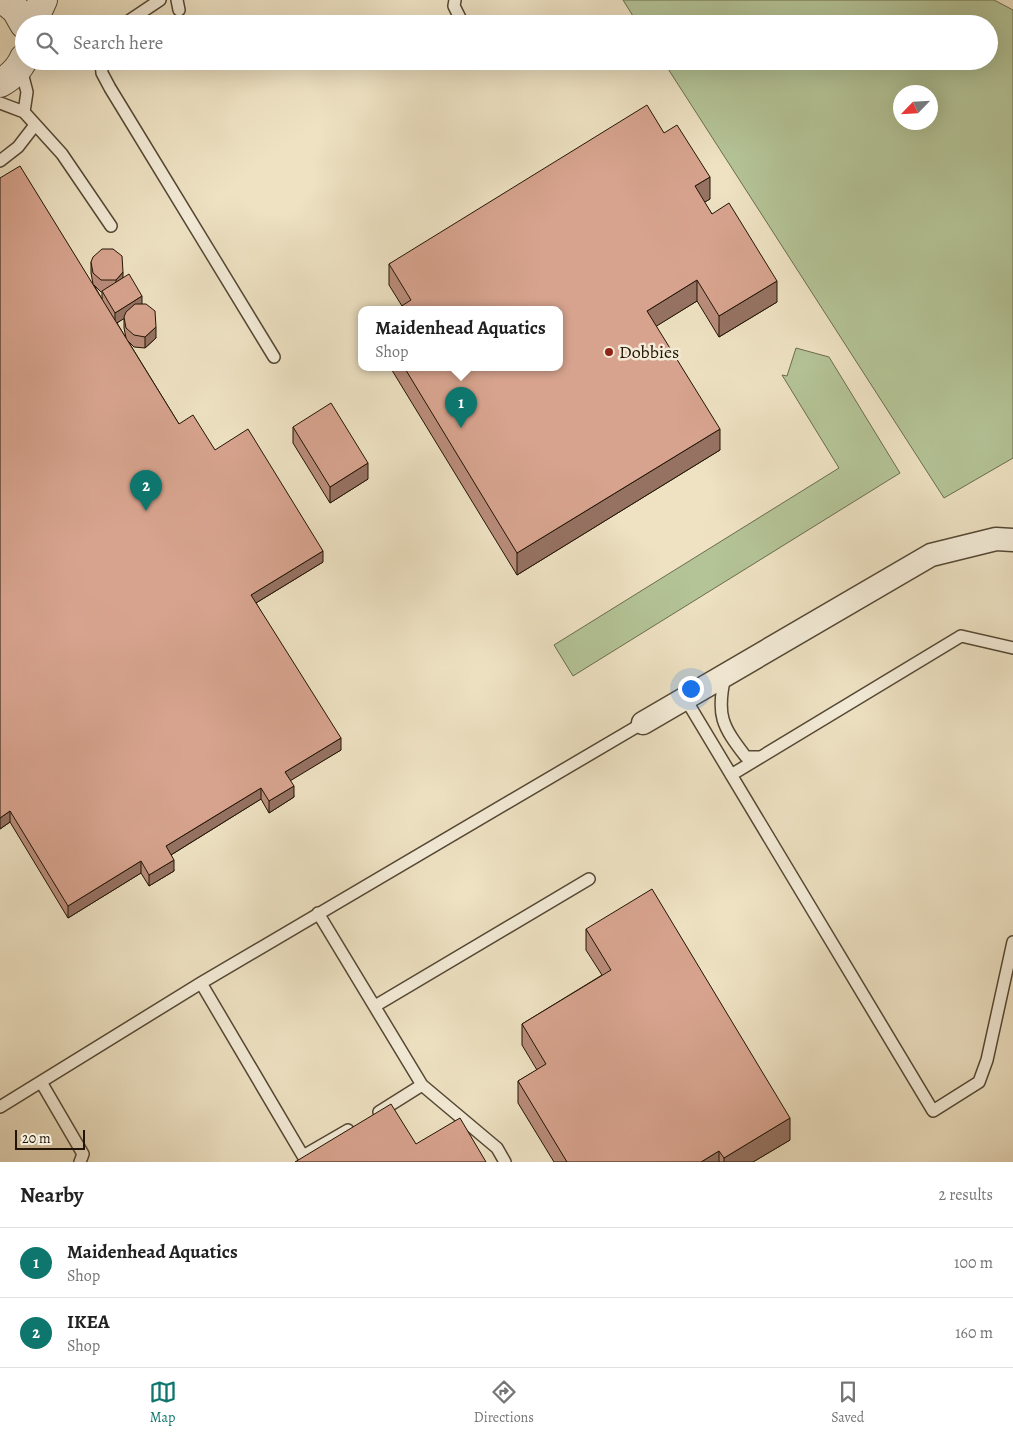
<!DOCTYPE html>
<html lang="en">
<head>
<meta charset="utf-8">
<style>
	body { margin:0; font-family:Alegreya,serif; background:#f2f2f2; color:#222 }
	.compass { position:absolute; left:893px; top:85px; width:45px; height:45px; border-radius:50%; background:#fff; box-shadow:0 5px 20px #0002; rotate:245deg }
	.scale { position:absolute; left:15px; bottom:12px; width:70px; box-sizing:border-box; padding-left:5px; border:2px solid #211404; border-top:0; font-size:14px; line-height:18px; white-space:nowrap; color:#211404; -webkit-text-stroke:4px #f4ecd8; paint-order:stroke }
	.you { position:absolute; left:690px; top:688px; width:18px; height:18px; margin:-12px; border:4px solid #fff; border-radius:50%; background:#1a73e8; box-shadow:0 0 0 8px #1a73e833 }
	.badge { display:grid; place-items:center; width:32px; height:32px; border-radius:50%; background:#0f766e; color:#fff; font-size:16px; font-weight:700 }
	.pin { position:absolute; translate:-50% -41px; filter:drop-shadow(0 1px 2px #0008) }
	.pin::after { content:''; position:absolute; top:26px; width:18px; height:15px; background:inherit; clip-path:polygon(0 0,100% 0,50% 100%) }
	.popup { position:absolute; left:358px; top:306px; width:205px; height:65px; box-sizing:border-box; display:grid; place-content:center; border-radius:10px; background:#fff; filter:drop-shadow(0 1px 4px #0005); font-size:16px; white-space:nowrap; color:#767676 }
	.popup b { font-size:19px; color:#222 }
	.popup::after { content:''; position:absolute; left:50%; top:100%; margin-left:-10px; border:10px solid transparent; border-top-color:#fff }
	.list { margin:0; padding:0; list-style:none }
	h2 { display:flex; justify-content:space-between; align-items:center; height:65px; margin:0; padding:0 20px; font-size:21px }
	h2 small { font-size:16px; font-weight:400; color:#767676 }
	.list li { display:grid; grid-template-columns:32px 1fr auto; gap:15px; align-items:center; box-sizing:border-box; height:70px; padding:0 20px; border-top:1px solid #e0e0e0 }
	.list b { display:block; font-size:19px; white-space:nowrap }
	.list p { margin:0; font-size:16px; white-space:nowrap; color:#767676 }
	.list em { font-size:16px; font-style:normal; color:#767676 }
	.icon { flex:none; width:28px; height:28px; fill:none; stroke:currentColor; stroke-width:2; stroke-linecap:round; stroke-linejoin:round }
	.map { position:relative; flex:none; width:1013px; height:1162px; overflow:hidden }
	.search { position:absolute; background:#fff; box-shadow:0 5px 20px #0002; left:15px; right:15px; top:15px; height:55px; display:flex; align-items:center; gap:12px; box-sizing:border-box; padding:0 18px; border-radius:28px; color:#767676; font-size:19px }
	.sheet { height:205px; background:#fff }
	nav { display:flex; justify-content:space-around; align-items:center; box-sizing:border-box; height:70px; border-top:1px solid #e0e0e0; background:#fff; font-size:14px; color:#767676 }
	nav a { display:grid; justify-items:center; gap:2px }
	nav .on { color:#0f766e }
	.map>svg:first-child { display:block }
	.green { fill:#b4c497; stroke:#6a6c4e; fill-rule:evenodd }
	.lines { fill:none; stroke-linecap:round; stroke-linejoin:round }
	.service-casing { stroke:#544834; stroke-width:14 }
	.minor-casing { stroke:#544834; stroke-width:25 }
	.tertiary-casing { stroke:#544834; stroke-width:30 }
	.service { stroke:#f4ecd8; stroke-width:11 }
	.minor { stroke:#f4ecd8; stroke-width:22 }
	.tertiary { stroke:#f4ecd8; stroke-width:28 }
	.wall { fill:#b98c7a; stroke:#211404; fill-rule:evenodd }
	.shaded-wall { fill:#967263; stroke:#211404 }
	.building { fill:#d7a38e; stroke:#211404 }
	.poi-dot { fill:#8f2418; stroke:#f4ecd8; stroke-width:2 }
	.labels { text-anchor:middle; stroke-width:5; stroke-linejoin:round; paint-order:stroke }
	.poi-label { font-size:18px; fill:#211404; stroke:#f4ecd8; text-anchor:start }
</style>
</head>
<body>
<div class="map">
<svg width="1013" height="1162" viewBox="0 0 1013 1162">
	<rect width="100%" height="100%" fill="#eee2c3"/>
	<filter id="stains"><feTurbulence type="fractalNoise" baseFrequency=".004" numOctaves="4"/><feColorMatrix values="0 0 0 0 .2 0 0 0 0 .09 0 0 0 0 .02 0 0 0 .5 -.17"/></filter>
	<radialGradient id="worn" r=".72"><stop offset=".6" stop-color="#630" stop-opacity="0"/><stop offset="1" stop-color="#630" stop-opacity=".3"/></radialGradient>
	<!-- green -->
	<path class="green" d="M623,0H994L1013,10V458L944,498L663,61H989V24H638ZM900,92H930V122H900Z
		M796,348L829,357L900,473L573,676L554,645L839,468L782,375L787,376Z"/>
	<g class="lines">
		<defs>
			<path id="service" d="M177,0L179,10
				M455,0L454,6L463,24
				M124,24L160,0
				M101,61L102,73L110,88L274,357
				M21,69L27,92L24,112
				M0,103L24,112L62,154L111,226
				M0,161L18,147L35,125
				M725,676C716,715 722,726 746,757H759
				M685,698L933,1111L979,1082L987,1060L1013,942
				M731,775L961,636L1013,648
				M318,913L422,1085L379,1112
				M201,983L303,1156L348,1130
				M375,1006L589,879
				M41,1082L83,1154L80,1162
				M422,1085L497,1148L505,1162
				M0,1107L201,983L643,723"/>
			<path id="minor" d="M643,723L931,555L996,539L1013,540"/>
			<path id="tertiary" d="M4,0L16,10L24,24
				M32,24L43,0
				M0,83C11,77 19,70 24,58"/>
		</defs>
		<!-- service casing -->
		<use href="#service" class="service-casing"/>
		<!-- minor casing -->
		<use href="#minor" class="minor-casing"/>
		<!-- tertiary casing -->
		<use href="#tertiary" class="tertiary-casing"/>
		<!-- service -->
		<use href="#service" class="service"/>
		<!-- minor -->
		<use href="#minor" class="minor"/>
		<!-- tertiary -->
		<use href="#tertiary" class="tertiary"/>
	</g>
	<!-- wall -->
	<path class="wall" d="M664,133L710,199L704,202L712,214L777,302L719,337L697,301L656,326L720,450L517,575L390,367H560L402,306L389,285V264Z
		M91,262L123,278L142,304L156,338L145,348L134,347L128,341L179,424L215,450L323,562L256,603L341,750L290,780L294,797L269,813L261,799L171,855L174,871L149,886L141,873L68,918L10,822L0,829L93,284L91,273ZM94,285L101,292H102V299ZM124,318V328L126,338L117,323Z
		M293,427L368,479L330,503L293,443Z
		M586,929L790,1140L753,1162H554L518,1103V1081L537,1070L522,1045V1024L602,975L586,950Z"/>
	<!-- shaded-wall -->
	<path class="shaded-wall" d="M710,177V199L695,208V186Z
		M123,272V283L116,291V280Z
		M697,280V301L647,332V311Z
		M777,281V302L719,337V316Z
		M142,296V308L115,324V313Z
		M156,327V338L145,348V337Z
		M720,429V450L517,575V553Z
		M368,463V479L330,503V487Z
		M323,551V562L251,606V595Z
		M341,738V750L285,784V772Z
		M294,786V797L269,813V801Z
		M261,788V799L166,858V846Z
		M10,811V822L0,829V818Z
		M174,860V871L149,886V875Z
		M141,861V873L68,918V906Z
		M790,1118V1140L753,1162H724V1158Z
		M719,1151V1162H701Z"/>
	<!-- building -->
	<path class="building" d="M647,105L664,133L677,125L710,177L695,186L712,214L729,203L777,281L719,316L697,280L647,311L720,429L517,553L404,367H560V309H397L411,300L389,264Z
		M20,166L179,424L193,415L215,450L248,429L323,551L251,595L341,738L285,772L294,786L269,801L261,788L166,846L174,860L149,875L141,861L68,906L10,811L0,818V178Z
		M102,249H113L122,256L123,272L116,280H101L93,273L91,262L93,257Z
		M129,274L142,296L115,313L102,291Z
		M135,304H146L155,311L156,327L145,337L134,335L126,328L124,317L126,312Z
		M331,403L368,463L330,487L293,427Z
		M652,889L790,1118L724,1158L719,1151L701,1162H567L518,1081L546,1064L522,1024L611,970L586,929Z
		M391,1104L416,1144L460,1118L486,1162H295Z"/>
	<!-- markers -->
	<circle class="poi-dot" cx="609" cy="352" r="5"/>
	<g class="labels">
		<!-- poi labels -->
		<g class="poi-label">
			<text x="619" y="358">Dobbies</text>
		</g>
	</g>
	<rect width="100%" height="100%" filter="url(#stains)"/>
	<rect width="100%" height="100%" fill="url(#worn)"/>
</svg>
<svg class="compass" viewBox="-18 -18 36 36"><path d="M0-13l5 13h-10z" fill="#e53935"/><path d="M0 13l5-13h-10z" fill="#767676"/></svg>
<div class="scale">20 m</div>
<div class="you"></div>
<div class="pin badge" style="left:461px;top:428px">1</div>
<div class="popup"><b>Maidenhead Aquatics</b>Shop</div>
<div class="pin badge" style="left:146px;top:511px">2</div>
<div class="search"><svg class="icon" aria-label="search" viewBox="0 0 24 24"><circle cx="10" cy="10" r="6"/><path d="M15 15l6 6"/></svg>Search here</div>
</div>
<section class="sheet">
<h2>Nearby<small>2 results</small></h2>
<ul class="list">
<li><span class="badge">1</span><div><b>Maidenhead Aquatics</b><p>Shop</p></div><em>100 m</em></li>
<li><span class="badge">2</span><div><b>IKEA</b><p>Shop</p></div><em>160 m</em></li>
</ul>
</section>
<nav>
<a class="on"><svg class="icon" aria-label="map" viewBox="0 0 24 24"><path d="M3 6l6-2 6 2 6-2v14l-6 2-6-2-6 2zM9 4v14M15 6v14"/></svg>Map</a>
<a><svg class="icon" aria-label="directions" viewBox="0 0 24 24"><path d="M12 3l9 9-9 9-9-9zM9 14v-3h6M13 9l2 2-2 2"/></svg>Directions</a>
<a><svg class="icon" aria-label="saved" viewBox="0 0 24 24"><path d="M7 4h10v16l-5-4-5 4z"/></svg>Saved</a>
</nav>
</body>
</html>
